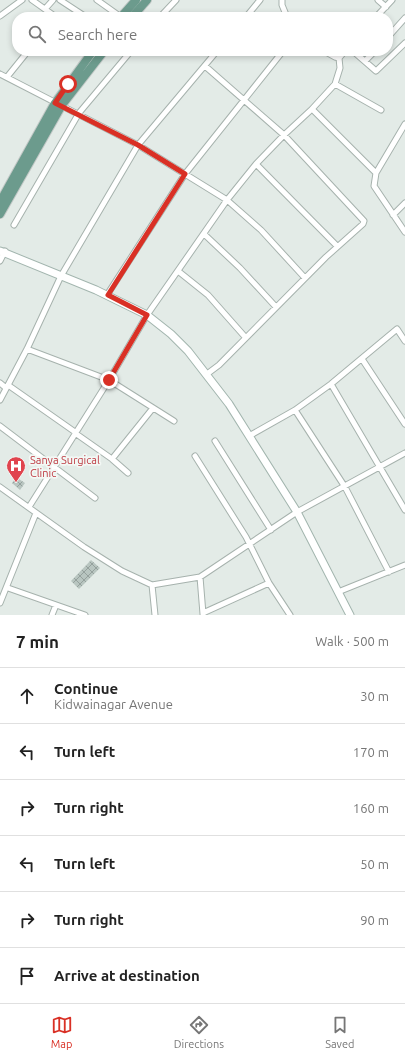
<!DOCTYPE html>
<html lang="en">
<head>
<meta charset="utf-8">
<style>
	body { margin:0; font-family:Ubuntu,sans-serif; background:#f6f6f6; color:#222 }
	.stop { position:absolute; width:12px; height:12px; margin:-9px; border:3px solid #d93025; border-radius:50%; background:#fff }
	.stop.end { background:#d93025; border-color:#fff; box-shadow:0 1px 4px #0008 }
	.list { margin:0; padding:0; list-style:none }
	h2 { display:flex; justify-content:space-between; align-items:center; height:52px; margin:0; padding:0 16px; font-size:17px }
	h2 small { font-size:13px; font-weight:400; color:#767676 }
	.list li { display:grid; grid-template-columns:26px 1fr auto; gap:12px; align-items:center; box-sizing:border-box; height:56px; padding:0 16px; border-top:1px solid #e0e0e0 }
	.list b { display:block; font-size:15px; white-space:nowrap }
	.list p { margin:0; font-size:13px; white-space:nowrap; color:#767676 }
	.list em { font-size:13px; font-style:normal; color:#767676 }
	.icon { flex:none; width:22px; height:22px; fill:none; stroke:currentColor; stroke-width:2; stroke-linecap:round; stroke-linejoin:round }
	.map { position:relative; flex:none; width:405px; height:615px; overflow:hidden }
	.search { position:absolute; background:#fff; box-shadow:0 2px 6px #0003; left:12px; right:12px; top:12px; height:44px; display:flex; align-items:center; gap:10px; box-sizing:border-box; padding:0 14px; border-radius:16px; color:#767676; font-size:15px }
	.sheet { height:388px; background:#fff }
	nav { display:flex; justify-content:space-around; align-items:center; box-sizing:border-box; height:56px; border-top:1px solid #e0e0e0; background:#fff; font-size:11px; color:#767676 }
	nav a { display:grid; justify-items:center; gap:2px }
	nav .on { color:#d93025 }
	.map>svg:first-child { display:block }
	.building { fill:url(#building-cross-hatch) }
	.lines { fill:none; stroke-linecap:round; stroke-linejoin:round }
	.street-casing { stroke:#a6b2ad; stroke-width:7 }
	.secondary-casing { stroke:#a2b5ae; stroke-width:9 }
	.primary-casing { stroke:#c2c8c6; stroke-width:10 }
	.street { stroke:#fff; stroke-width:5 }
	.secondary { stroke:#fff; stroke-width:7 }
	.primary { stroke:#6c9b8d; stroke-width:8 }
	.route { stroke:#d93025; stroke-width:5 }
	.labels { text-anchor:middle; stroke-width:3.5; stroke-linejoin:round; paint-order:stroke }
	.health-label { font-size:11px; fill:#be3a42; stroke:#f3f8f5; text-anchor:start }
</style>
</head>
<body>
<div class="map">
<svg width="405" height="615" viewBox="0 0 405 615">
	<defs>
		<pattern id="building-cross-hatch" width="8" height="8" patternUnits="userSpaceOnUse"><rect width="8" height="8" fill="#b8c5c0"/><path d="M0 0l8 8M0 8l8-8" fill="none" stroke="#95a19d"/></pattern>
	</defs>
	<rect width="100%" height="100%" fill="#e3ebe7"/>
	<!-- building -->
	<path class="building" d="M16,477L25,483L20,490L12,483Z
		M91,560L100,568L79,589L71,581Z"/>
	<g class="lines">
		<defs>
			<path id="street" d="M32,0L56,17
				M60,0L86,17
				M97,0L121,17
				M282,0V5L287,17
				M378,0L386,7
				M45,9L53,0
				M0,16L22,0
				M160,17L176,0
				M246,17L260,0
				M376,17L392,0
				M388,37L405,18
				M324,51L335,57L339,58
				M353,51L376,71L405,43
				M365,61L375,51
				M205,66L284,135L364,221L363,224L326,257L219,365L207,374
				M0,74L138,145L227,200L261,230L305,278
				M7,77L28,51
				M335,84L340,68L339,58L345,51
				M312,109L335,84L381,110
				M405,124L376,173L374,186L405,232
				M256,164L337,246
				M393,215L405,203
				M14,225L79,113L131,51
				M204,234L240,268L276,307
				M0,261L5,251
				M178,271L208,295L246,338
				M107,295L185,174L283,51
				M27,349L109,380L174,421
				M362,359L405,424
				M0,383L6,388
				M331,384L405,510
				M8,385L75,432
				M0,400L27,349L61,276L138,145L217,51
				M295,410L345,487L389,572
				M0,426L95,498
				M75,433L112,459L128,473
				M249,436L295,410L331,384L397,329L405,341
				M215,441L271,530
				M195,456L246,537L269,583L290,615
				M112,459L153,408
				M0,487L84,547L122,571L152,585L200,577L297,512L405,453
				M29,507L109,380L147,315L227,200L256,164L284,135L312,109L376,173
				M200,577L203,614
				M152,585L155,615
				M8,588L85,615
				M338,592L405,565
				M0,603L36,513
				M203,613L269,583
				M52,615L56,605"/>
			<path id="secondary" d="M0,251L96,290L147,315L171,334L188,351L229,404L297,512L350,615"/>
			<path id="primary" d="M121,17L136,0
				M132,17L147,0
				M0,202L55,103L93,51
				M0,214L62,105L104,51"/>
		</defs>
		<!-- street casing -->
		<use href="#street" class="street-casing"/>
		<!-- secondary casing -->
		<use href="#secondary" class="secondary-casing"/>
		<!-- primary casing -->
		<use href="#primary" class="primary-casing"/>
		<!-- street -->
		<use href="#street" class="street"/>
		<!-- secondary -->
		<use href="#secondary" class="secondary"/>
		<!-- primary -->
		<use href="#primary" class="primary"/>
	</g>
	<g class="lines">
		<!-- route -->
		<path class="route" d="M68,84L55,103L138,145L185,174L108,295L147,315L109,380"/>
	</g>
	<!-- icons -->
	<defs>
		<symbol id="hospital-pin" viewBox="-11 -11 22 30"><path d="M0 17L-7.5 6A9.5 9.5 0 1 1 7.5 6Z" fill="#e0444e" stroke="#f3f8f5"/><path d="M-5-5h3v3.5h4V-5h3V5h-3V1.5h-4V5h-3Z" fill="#fff"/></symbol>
	</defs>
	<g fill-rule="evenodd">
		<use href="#hospital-pin" x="5" y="455" width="22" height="30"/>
	</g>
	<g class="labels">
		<!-- health labels -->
		<g class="health-label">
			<text x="30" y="464">Sanya Surgical<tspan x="30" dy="13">Clinic</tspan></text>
		</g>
	</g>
</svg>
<div class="stop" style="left:68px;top:84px"></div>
<div class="stop end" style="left:109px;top:380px"></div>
<div class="search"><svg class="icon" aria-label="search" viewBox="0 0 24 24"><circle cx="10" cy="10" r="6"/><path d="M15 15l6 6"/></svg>Search here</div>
</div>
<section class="sheet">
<h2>7 min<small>Walk · 500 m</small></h2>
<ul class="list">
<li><svg class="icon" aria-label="ahead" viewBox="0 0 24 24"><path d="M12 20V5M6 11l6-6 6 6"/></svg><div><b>Continue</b><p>Kidwainagar Avenue</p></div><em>30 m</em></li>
<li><svg class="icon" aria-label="left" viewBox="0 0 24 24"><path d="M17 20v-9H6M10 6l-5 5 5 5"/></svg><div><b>Turn left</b></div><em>170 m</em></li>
<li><svg class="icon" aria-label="right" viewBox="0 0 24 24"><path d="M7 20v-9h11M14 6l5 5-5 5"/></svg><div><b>Turn right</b></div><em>160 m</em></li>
<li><svg class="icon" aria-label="left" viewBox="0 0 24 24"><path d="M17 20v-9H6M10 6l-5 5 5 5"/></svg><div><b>Turn left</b></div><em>50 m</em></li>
<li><svg class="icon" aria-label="right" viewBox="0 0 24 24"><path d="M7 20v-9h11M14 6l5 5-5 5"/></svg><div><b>Turn right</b></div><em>90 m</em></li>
<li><svg class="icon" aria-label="arrive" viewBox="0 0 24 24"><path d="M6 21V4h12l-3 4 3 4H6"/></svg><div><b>Arrive at destination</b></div></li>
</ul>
</section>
<nav>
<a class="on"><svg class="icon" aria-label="map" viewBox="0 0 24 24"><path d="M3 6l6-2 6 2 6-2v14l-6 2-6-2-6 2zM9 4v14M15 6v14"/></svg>Map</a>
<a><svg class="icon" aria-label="directions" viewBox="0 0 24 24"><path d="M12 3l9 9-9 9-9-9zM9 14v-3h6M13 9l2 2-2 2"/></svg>Directions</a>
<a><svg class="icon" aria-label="saved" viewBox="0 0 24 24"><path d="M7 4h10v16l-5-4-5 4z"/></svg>Saved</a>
</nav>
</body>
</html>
